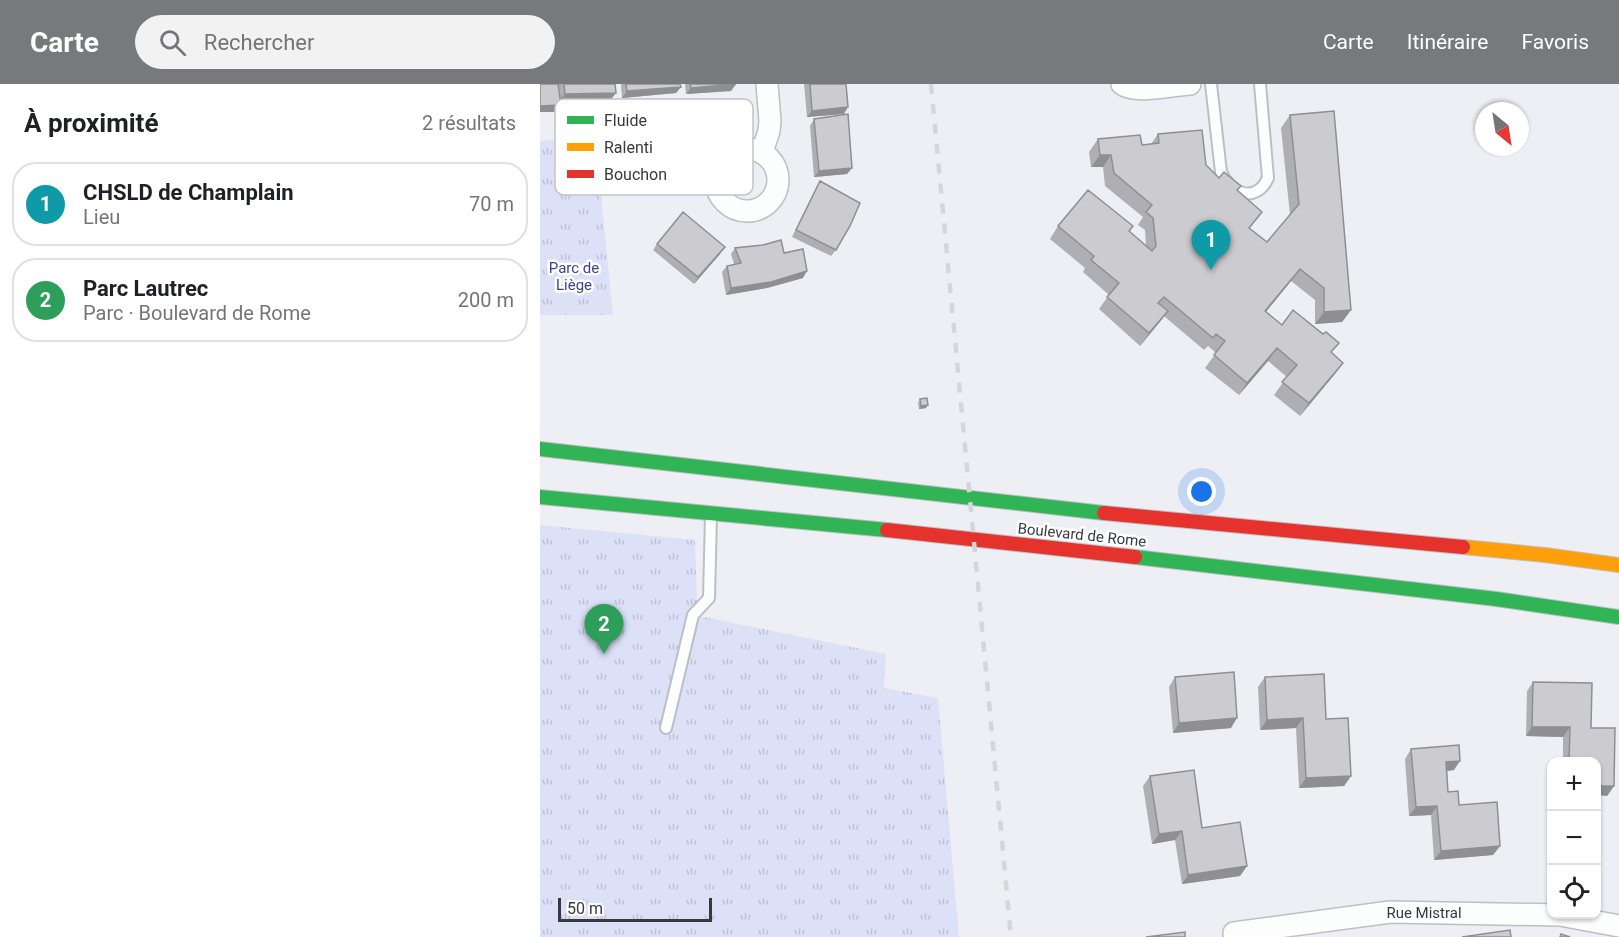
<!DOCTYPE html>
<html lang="fr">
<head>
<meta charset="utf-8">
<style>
	body { margin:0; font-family:Roboto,sans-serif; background:#f2f2f2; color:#202124 }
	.controls { position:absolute; right:18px; bottom:18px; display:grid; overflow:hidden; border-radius:12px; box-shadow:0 2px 4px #0004 }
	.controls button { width:54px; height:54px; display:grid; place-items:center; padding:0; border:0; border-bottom:2px solid #e0e0e0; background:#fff; color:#202124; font:30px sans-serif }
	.compass { position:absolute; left:935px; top:18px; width:54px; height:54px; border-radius:50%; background:#fff; box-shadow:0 2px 4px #0004; rotate:150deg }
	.scale { position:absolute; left:18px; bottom:15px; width:154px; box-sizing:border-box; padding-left:6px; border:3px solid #38393d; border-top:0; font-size:16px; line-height:21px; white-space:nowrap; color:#38393d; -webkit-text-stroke:4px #fff; paint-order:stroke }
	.you { position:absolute; left:662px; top:408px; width:21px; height:21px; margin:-15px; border:4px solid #fff; border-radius:50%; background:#1a73e8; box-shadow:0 0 0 9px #1a73e833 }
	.badge { display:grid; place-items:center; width:39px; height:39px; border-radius:50%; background:#78797d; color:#fff; font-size:20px; font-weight:700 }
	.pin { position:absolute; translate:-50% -50px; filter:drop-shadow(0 2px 3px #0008) }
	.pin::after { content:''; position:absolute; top:32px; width:21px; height:18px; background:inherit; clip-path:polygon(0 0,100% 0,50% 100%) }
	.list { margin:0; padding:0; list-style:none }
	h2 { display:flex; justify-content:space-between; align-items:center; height:78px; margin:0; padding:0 24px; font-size:26px }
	h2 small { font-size:20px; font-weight:400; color:#757577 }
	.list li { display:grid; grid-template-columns:39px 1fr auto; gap:18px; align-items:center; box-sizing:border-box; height:84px; margin:0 12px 12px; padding:0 12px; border:2px solid #e0e0e0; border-radius:24px }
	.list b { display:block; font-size:22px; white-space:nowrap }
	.list p { margin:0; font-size:20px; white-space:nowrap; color:#757577 }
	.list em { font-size:20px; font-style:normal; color:#757577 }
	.icon { flex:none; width:33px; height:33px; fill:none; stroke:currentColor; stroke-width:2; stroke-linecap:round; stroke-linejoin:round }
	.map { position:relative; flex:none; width:1079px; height:853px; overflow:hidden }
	header { display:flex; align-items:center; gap:36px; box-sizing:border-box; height:84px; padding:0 30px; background:#78797d; color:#fff }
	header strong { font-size:28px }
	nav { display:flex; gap:33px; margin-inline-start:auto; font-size:21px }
	.search { width:420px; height:54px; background:#f2f2f2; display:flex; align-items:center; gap:15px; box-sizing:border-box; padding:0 21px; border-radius:33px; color:#757577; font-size:22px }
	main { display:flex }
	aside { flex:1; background:#fff }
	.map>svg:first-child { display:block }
	.grass { fill:url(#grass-tufts) }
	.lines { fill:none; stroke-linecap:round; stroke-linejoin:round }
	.lane-casing { stroke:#bebfc3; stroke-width:14 }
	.street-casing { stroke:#bebfc3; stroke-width:24 }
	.fast-casing { stroke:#bebfc3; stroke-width:16 }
	.slow-casing { stroke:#bebfc3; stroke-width:16 }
	.jam-casing { stroke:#bebfc3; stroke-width:16 }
	.lane { stroke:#fcfdfd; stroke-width:10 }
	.street { stroke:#fcfdfd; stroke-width:21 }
	.fast { stroke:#30b455; stroke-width:14 }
	.slow { stroke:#ff9f0a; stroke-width:14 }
	.jam { stroke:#e5322d; stroke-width:14 }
	.rail { stroke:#d5d6d7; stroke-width:4.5; stroke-dasharray:10 10; stroke-linecap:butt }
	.wall { fill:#afafb3 }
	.shaded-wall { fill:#8f8f92 }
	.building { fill:#ccccd0; stroke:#8f8f92; stroke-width:1.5 }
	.labels { text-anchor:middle; stroke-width:5; stroke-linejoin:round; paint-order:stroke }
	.park-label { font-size:15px; fill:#3d428f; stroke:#fff }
	.street-label { font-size:15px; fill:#38393d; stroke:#fff }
	.key { fill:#fff; stroke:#c3c4c5; stroke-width:1.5 }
	.key-label { font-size:16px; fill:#38393d }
</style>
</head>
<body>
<header>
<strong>Carte</strong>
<div class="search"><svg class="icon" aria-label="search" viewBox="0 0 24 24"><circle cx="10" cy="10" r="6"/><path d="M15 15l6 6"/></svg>Rechercher</div>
<nav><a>Carte</a><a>Itinéraire</a><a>Favoris</a></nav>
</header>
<main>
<aside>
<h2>À proximité<small>2 résultats</small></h2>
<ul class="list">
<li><span class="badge" style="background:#0f9aa8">1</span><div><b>CHSLD de Champlain</b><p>Lieu</p></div><em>70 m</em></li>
<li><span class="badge" style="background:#2e9e5b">2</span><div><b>Parc Lautrec</b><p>Parc · Boulevard de Rome</p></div><em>200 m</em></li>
</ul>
</aside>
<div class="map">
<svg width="1079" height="853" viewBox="0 0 1079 853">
	<defs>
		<pattern id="grass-tufts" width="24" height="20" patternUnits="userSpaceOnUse" patternTransform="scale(1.5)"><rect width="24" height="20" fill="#dce1f8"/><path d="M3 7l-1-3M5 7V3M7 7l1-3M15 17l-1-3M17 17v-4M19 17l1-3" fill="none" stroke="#bec2d6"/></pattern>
	</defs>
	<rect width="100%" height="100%" fill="#eeeff4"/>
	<!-- grass -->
	<path class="grass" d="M55,52L73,231H0V57Z
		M0,441L155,456L157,518L154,531L346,570L344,604L398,614L419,853H0Z"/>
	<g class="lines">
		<defs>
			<path id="lane" d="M671,0L681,88C690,110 716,120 728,94L720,0
				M126,644L153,531L169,514L171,431"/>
			<path id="street" d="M582,0C594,10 634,1 650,0
				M176 96a31 31 0 1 1 62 0a31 31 0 1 1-62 0Z
				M222,68L229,47L230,37L227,0
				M695,853L694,849L850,828L1020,831L1079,842"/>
			<path id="fast" d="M0,365L564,429
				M0,413L347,446
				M595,473L956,515L1079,533"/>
			<path id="slow" d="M923,463L1005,471L1079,481"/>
			<path id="jam" d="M564,429L923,463
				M347,446L595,473"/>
		</defs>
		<!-- lane casing -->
		<use href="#lane" class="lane-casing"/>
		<!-- street casing -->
		<use href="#street" class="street-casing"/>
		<!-- fast casing -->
		<use href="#fast" class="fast-casing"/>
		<!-- slow casing -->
		<use href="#slow" class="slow-casing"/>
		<!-- jam casing -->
		<use href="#jam" class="jam-casing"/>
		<!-- lane -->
		<use href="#lane" class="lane"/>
		<!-- street -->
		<use href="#street" class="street"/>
		<!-- fast -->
		<use href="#fast" class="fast"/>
		<!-- slow -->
		<use href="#slow" class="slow"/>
		<!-- jam -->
		<use href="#jam" class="jam"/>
		<!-- rail -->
		<path class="rail" d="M391,0L471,853"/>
	</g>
	<!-- wall -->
	<path class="wall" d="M0,0H75L76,9L71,15L20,16L16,28H0Z
		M81,0H140L141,3L136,9L82,14Z
		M145,0H196L191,7L146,10Z
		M264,0H306L304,30L267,33Z
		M750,31L811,226L802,238L775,240V216L751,197L726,228L742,241L783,250L799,259L791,269L803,279L794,291L760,332L734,311L747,293L728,277L699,311L665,284L676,269L668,262L664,266L624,232L600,262L559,225L569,211L543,188L545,184L510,155L518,142L589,147L606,162L605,146L598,141L603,133L565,102L563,83H551L549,68L558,55L602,61L611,60L618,50L666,81L679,94L697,107L710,144L727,158L750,131L741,44Z
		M274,35L312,84L307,90L274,93L270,42Z
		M94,48L136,104L97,107L95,81L89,55Z
		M280,97L296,166L291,172L252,153L276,104Z
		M117,160L180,170L154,200L113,166Z
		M223,161L244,169L263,194L227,204L186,211L182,188L187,182L194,180L191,170L195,164Z
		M380,315L386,324L379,325L378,319Z
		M635,593L691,644L633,649L629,603Z
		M725,593L786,635L811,692L804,702L759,704L756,644L720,646L718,603Z
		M993,598L1051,644L1074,702L1067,712L1056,678H1023V653L986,652L987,607Z
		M871,665L914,686L907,687L908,708L919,721L960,762L953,771L894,776L891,731L869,732L865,675Z
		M610,692L662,744L707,782L700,792L642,800L635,756L612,760L603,702Z"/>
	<!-- shaded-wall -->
	<path class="shaded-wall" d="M196,0L191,7L146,10L151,4Z
		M141,3L136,9L82,14L87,7Z
		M76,9L71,15L20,16L25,10Z
		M21,21L16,28H0V22Z
		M308,23L304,30L267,33L272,27Z
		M560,71H571L563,83H551Z
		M312,84L307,90L274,93L279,87Z
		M141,98L136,104L97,107L101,100Z
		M185,163L180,170L154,200L158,193Z
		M760,185L751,197L716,240L725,227Z
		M267,187L263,194L227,204L186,211L191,204Z
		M811,226L802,238L775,240L784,228Z
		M628,227L619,239L600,262L609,249Z
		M737,264L728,277L699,311L707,299Z
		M803,279L794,291L760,332L769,319Z
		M388,321L386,324L379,325L381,322Z
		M697,634L691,644L633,649L639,639Z
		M763,634L756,644L720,646L727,636Z
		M992,643H1030L1023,653L986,652Z
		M920,677L914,686L899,688L906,678Z
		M811,692L804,702L759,704L766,694Z
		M1056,702H1074L1067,712L1056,711Z
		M897,722L891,731L869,732L876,723Z
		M642,747L635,756L612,760L619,750Z
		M960,762L953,771L894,776L901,767Z
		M707,782L700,792L642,800L648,791Z"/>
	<!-- building -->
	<path class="building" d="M0,0H18L21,21L0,22Z
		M24,0H75L76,9L25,10Z
		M86,0H140L141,3L87,7Z
		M150,0H196L151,4Z
		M270,0H306L308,23L272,27Z
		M794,27L811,226L784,228V204L760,185L725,227L742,241L753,226L783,250L786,248L799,259L791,268L803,279L769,319L742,298L757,281L737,264L707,299L674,271L685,257L676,250L673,254L624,213L618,219L628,227L609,249L567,213L579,199L551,176L554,172L518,142L548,106L593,142L589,147L612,167L616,162L613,134L606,128L612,121L574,89L571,71H560L558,55L600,51L602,61L619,59L618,50L662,46L666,81L679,94L684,88L701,102L697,106L722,128L709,144L727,158L759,120L750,31Z
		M308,30L312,84L279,87L274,35Z
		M280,97L320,119L310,142L296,166L256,146Z
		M143,128L185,163L158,193L117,160Z
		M241,156L244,169L263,165L267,187L231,198L191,204L187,182L201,179L195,164L223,161Z
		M387,314L388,321L381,322L380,315Z
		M694,588L697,634L639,639L635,593Z
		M784,590L786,635L808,634L811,692L766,694L763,634L727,636L725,593Z
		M993,598L1052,599L1051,644H1075L1074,702H1056V678H1029L1030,643H992Z
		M919,661L920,677L906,678L908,708L918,707L919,721L957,718L960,762L901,767L897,722L876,723L871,665Z
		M654,686L662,744L700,738L707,782L648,791L642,747L619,750L610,692Z
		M970,846L971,853H922Z
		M645,848V853H606Z
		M1021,850L1030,853H1020Z"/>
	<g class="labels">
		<!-- park labels -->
		<g class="park-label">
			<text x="34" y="189">Parc de<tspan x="34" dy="17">Liège</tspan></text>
		</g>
		<!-- street labels -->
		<g class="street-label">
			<text transform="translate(542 451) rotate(6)" y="5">Boulevard de Rome</text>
			<text x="884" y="834">Rue Mistral</text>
		</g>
	</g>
	<!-- legend -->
	<rect x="15" y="15" width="198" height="96" rx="9" class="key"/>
	<rect x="27" y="32" width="27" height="8" fill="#30b455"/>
	<rect x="27" y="59" width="27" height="8" fill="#ff9f0a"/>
	<rect x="27" y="86" width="27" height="8" fill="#e5322d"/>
	<g class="key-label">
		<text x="64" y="42">Fluide</text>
		<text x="64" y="69">Ralenti</text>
		<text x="64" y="96">Bouchon</text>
	</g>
</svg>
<div class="controls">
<button>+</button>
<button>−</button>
<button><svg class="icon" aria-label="locate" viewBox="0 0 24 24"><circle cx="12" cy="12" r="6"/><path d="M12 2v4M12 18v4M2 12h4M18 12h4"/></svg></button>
</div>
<svg class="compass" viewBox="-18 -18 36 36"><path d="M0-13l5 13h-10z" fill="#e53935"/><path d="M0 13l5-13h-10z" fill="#757577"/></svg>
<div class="scale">50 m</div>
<div class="you"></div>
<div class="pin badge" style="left:671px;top:186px;background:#0f9aa8">1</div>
<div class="pin badge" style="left:64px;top:570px;background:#2e9e5b">2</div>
</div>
</main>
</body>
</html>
